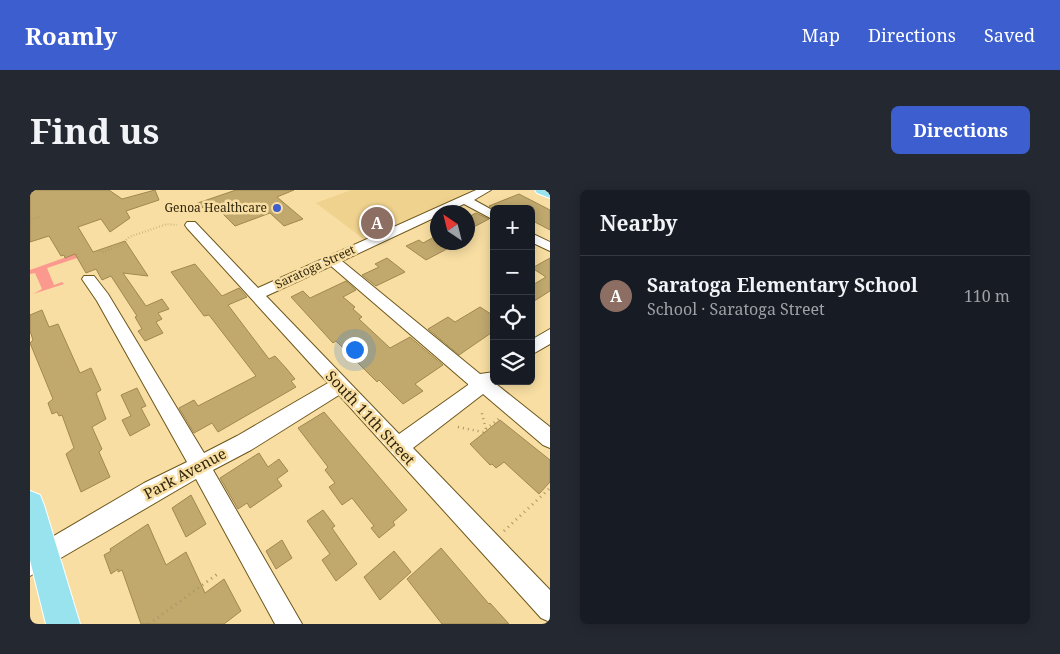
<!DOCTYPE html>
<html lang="en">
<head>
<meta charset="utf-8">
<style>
	body { margin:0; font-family:"Noto Serif",serif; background:#242831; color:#f1f3f6 }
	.controls { position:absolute; right:15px; top:15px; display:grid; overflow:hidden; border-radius:8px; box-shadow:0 2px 12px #0003 }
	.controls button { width:45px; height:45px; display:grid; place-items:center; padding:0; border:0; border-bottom:1px solid #363941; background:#171b24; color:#f1f3f6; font:25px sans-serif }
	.compass { position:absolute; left:400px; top:15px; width:45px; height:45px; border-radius:50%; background:#171b24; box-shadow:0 2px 12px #0003; rotate:325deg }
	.you { position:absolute; left:324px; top:159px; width:18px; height:18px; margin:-12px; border:4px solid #fff; border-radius:50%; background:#1a73e8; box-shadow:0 0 0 8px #1a73e833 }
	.badge { display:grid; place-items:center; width:32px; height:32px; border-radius:50%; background:#3c5ecf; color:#fff; font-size:16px; font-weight:700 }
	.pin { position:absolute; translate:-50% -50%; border:2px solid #fff; box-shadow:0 1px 5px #0006 }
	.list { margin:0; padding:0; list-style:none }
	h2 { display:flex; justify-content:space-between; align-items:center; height:65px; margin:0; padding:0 20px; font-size:21px }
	h2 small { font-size:16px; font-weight:400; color:#9ea1a6 }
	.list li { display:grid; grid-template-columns:32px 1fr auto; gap:15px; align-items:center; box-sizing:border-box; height:80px; padding:0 20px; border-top:1px solid #363941 }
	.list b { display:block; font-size:19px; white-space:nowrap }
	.list p { margin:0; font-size:16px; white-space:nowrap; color:#9ea1a6 }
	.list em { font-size:16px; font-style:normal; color:#9ea1a6 }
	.icon { flex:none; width:28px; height:28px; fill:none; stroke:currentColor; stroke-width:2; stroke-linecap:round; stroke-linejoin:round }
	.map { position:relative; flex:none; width:520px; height:434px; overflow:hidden; border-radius:8px }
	header { display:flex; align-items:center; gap:30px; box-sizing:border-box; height:70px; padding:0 25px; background:#3c5ecf; color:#fff }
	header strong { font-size:24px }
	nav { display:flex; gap:28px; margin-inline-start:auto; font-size:18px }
	.intro { display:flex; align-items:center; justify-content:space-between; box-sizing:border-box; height:120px; padding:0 30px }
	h1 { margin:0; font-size:35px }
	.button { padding:12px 22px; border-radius:8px; background:#3c5ecf; color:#fff; font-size:18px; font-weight:700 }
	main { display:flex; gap:30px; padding:0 30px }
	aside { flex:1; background:#171b24; border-radius:8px; box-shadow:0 2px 12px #0003 }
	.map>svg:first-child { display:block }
	.built { fill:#efd28e }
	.green { fill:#fc998e }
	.building { fill:#c1a96e; stroke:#a0884f }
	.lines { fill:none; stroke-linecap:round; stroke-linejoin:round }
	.minor-casing { stroke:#6e571c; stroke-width:2 }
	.major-casing { stroke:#fff; stroke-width:2 }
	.path-far2 { stroke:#a89466; stroke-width:2; stroke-dasharray:0.5 2.5; stroke-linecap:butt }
	.path-far1 { stroke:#a89466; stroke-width:2.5; stroke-dasharray:1 4; stroke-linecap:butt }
	.path { stroke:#a89466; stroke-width:3; stroke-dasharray:1 4.5; stroke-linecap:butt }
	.minor { fill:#fff; fill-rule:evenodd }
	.major { fill:#98e3ee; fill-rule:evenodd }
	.poi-dot { fill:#3c5ecf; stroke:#f8dea2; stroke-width:2 }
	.labels { text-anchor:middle; stroke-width:5; stroke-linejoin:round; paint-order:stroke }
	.far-poi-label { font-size:12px; fill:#2e250c; stroke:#f8dea2; text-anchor:end }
	.far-street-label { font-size:12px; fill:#2e250c; stroke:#f8dea2 }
	.street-label { font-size:15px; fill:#2e250c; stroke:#f8dea2 }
</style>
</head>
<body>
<header>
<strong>Roamly</strong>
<nav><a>Map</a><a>Directions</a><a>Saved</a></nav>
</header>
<div class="intro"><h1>Find us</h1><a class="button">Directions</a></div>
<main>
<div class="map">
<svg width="520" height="434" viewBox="0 0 520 434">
	<rect width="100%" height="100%" fill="#f8dea2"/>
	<!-- built -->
	<path class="built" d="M321,0H455L339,53L286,13Z"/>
	<!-- green -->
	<path class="green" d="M45,64L47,68L17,78L24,95L32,92L34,94L3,104L12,99L5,83L0,84V80Z"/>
	<!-- building -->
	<path class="building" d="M0,0H79L92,9L125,0L129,10L96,21L100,28L80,42L71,29L48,37L63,62L95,51L118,86L93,83L116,116L132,109L139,119L128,123L132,129L126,132L133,143L115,151L108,141L112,139L105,127L107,126L81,86L72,90L66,79L56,83L45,64L35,68L34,65L31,66L19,46L0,52Z
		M206,0H264L247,7L273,29L254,36L240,23L205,36L188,19L159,16Z
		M489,4L520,20V40L501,30V19H464L459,16Z
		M446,23L459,29L438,40V27Z
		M408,45V52H430L396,70L376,56L389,50L393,53Z
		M357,68L375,82L346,96L332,85L349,77L345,74Z
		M520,68V101L501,113V96L516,87L502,78Z
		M165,74L192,106L209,98L217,107L198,115L239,169L245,166L256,178L265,189L261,191L266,197L188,242L182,233L164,243L149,218L164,210L168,216L226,186L179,125L174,126L141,82Z
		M316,91L326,100L313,107L325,117L323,119L332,127L329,129L360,158L380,147L413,175L385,194L393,201L373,214L349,190L347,192L306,151L303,153L261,107L273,101L280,108Z
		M450,117L464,126V141L429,165L398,139L418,127L425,132Z
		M12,120L19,137L28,134L50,183L61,178L71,200L66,203L76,229L62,237L72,259L69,262L80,287L51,302L36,264L44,258L32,225L29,226L27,222L22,224L18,213L23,209L0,153L3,150L0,141V125Z
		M107,198L116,216L111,218L120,235L100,246L92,230L101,226L91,205Z
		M294,222L377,320L363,332L365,335L349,348L341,338L344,336L322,308L312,315L299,297L305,293L295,280L298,277L268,238Z
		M470,230L520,270V292L509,304L474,272L466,278L462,274L460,275L440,254Z
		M229,263L238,277L249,269L258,281L247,289L252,296L220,318L217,313L208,319L190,288Z
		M161,305L176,334L156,347L142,318Z
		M293,320L305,336L302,338L327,374L306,391L292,370L300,364L277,331Z
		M118,334L136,375L156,362L175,403L194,389L211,421L194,434H111L92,380L88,382V379L81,384L74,365L81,361L80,359Z
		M252,350L262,368L246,379L236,361Z
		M411,358L459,414L460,413L479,434H412L377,389Z
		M364,361L381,382L350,410L334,387Z"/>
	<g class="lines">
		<defs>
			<path id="minor" d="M446,0H461L444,10L464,21V30L434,14L416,22H408V26L312,71L450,184L464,182V191H468L466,194L520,237V258L513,255L453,204L383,258L520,400V432L511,428L309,205L221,260L183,280L272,434H245L166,289L0,386V360L114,293L157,272L67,111L52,89L54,86H64L78,104L174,263L207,246L298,193L157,38L155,35L157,32H165L228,98ZM301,76L438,194V195L369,244L236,106Z
				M501,43L520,52V61L501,52Z
				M520,139V154L501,165V150Z"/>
			<path id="major" d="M505,0H520V8L507,3Z
				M0,301L10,305L14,315L50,434H16L0,370Z"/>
		</defs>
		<!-- minor casing -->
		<use href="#minor" class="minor-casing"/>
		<!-- major casing -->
		<use href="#major" class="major-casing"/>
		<!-- path-far2 -->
		<path class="path-far2" d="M0,30L10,27
			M70,61L73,62L92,55L99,47L137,34L147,35
			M47,64L49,68"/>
		<!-- path-far1 -->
		<path class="path-far1" d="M428,237L453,242L456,239L451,220
			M456,239L471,227"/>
		<!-- path -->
		<path class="path" d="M474,341L520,298
			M119,434L189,383"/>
		<!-- minor -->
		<use href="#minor" class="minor"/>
		<!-- major -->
		<use href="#major" class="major"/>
	</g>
	<!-- markers -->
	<circle class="poi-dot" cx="247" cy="18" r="5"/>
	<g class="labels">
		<!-- far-poi labels -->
		<g class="far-poi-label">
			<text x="237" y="22">Genoa Healthcare</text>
		</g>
		<!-- far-street labels -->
		<g class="far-street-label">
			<text transform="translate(285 77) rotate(-25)" y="4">Saratoga Street</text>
		</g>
		<!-- street labels -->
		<g class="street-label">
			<text transform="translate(340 228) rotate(47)" y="5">South 11th Street</text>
			<text transform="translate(155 284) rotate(-28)" y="5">Park Avenue</text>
		</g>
	</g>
</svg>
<div class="controls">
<button>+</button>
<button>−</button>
<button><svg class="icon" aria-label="locate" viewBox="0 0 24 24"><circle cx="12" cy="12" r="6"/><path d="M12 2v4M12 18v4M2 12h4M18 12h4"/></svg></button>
<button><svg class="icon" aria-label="layers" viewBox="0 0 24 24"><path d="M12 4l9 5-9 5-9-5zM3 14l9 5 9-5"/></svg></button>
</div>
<svg class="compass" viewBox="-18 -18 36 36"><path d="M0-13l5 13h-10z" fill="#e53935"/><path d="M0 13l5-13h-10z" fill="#9ea1a6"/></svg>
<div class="you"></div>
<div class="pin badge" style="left:347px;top:33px;background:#8d6e63">A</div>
</div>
<aside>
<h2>Nearby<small></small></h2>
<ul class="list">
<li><span class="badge" style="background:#8d6e63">A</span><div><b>Saratoga Elementary School</b><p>School · Saratoga Street</p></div><em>110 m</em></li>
</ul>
</aside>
</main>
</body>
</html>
